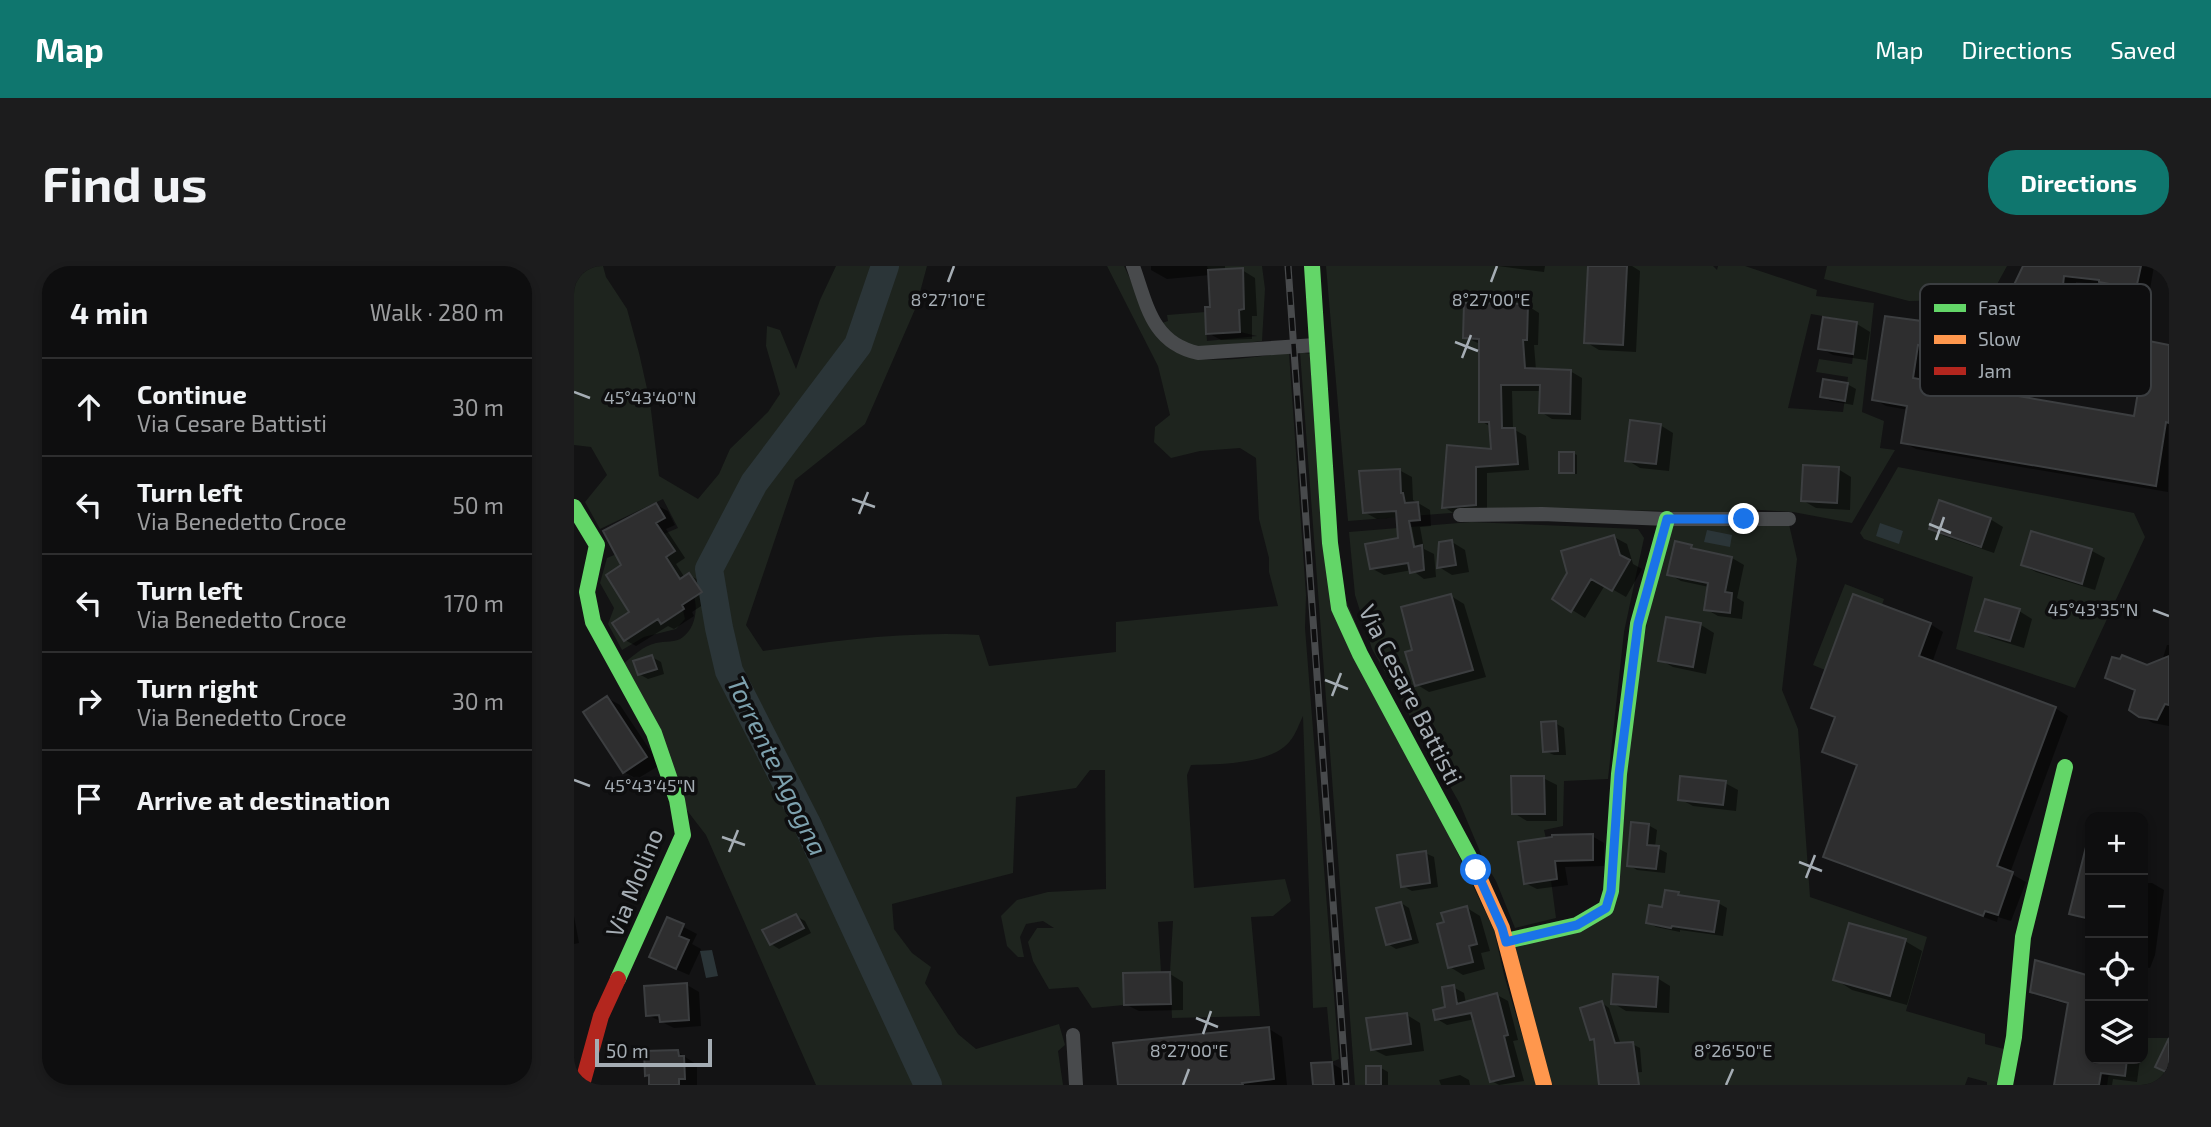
<!DOCTYPE html>
<html lang="en">
<head>
<meta charset="utf-8">
<style>
	body { margin:0; font-family:"Exo 2",sans-serif; background:#1c1c1d; color:#f1f3f6 }
	.controls { position:absolute; right:21px; bottom:21px; display:grid; overflow:hidden; border-radius:14px; box-shadow:0 4px 10px #0003 }
	.controls button { width:63px; height:63px; display:grid; place-items:center; padding:0; border:0; border-bottom:2px solid #2e2e2f; background:#0e0e0f; color:#f1f3f6; font:35px sans-serif }
	.scale { position:absolute; left:21px; bottom:18px; width:117px; box-sizing:border-box; padding-left:7px; border:4px solid #a5adb4; border-top:0; font-size:19px; line-height:24px; white-space:nowrap; color:#a5adb4; -webkit-text-stroke:5px #0e0e0f; paint-order:stroke }
	.stop { position:absolute; width:21px; height:21px; margin:-16px; border:5px solid #1a73e8; border-radius:50%; background:#fff }
	.stop.end { background:#1a73e8; border-color:#fff; box-shadow:0 2px 7px #0008 }
	.list { margin:0; padding:0; list-style:none }
	h2 { display:flex; justify-content:space-between; align-items:center; height:91px; margin:0; padding:0 28px; font-size:30px }
	h2 small { font-size:23px; font-weight:400; color:#9b9c9e }
	.list li { display:grid; grid-template-columns:46px 1fr auto; gap:21px; align-items:center; box-sizing:border-box; height:98px; padding:0 28px; border-top:2px solid #2e2e2f }
	.list b { display:block; font-size:26px; white-space:nowrap }
	.list p { margin:0; font-size:23px; white-space:nowrap; color:#9b9c9e }
	.list em { font-size:23px; font-style:normal; color:#9b9c9e }
	.icon { flex:none; width:38px; height:38px; fill:none; stroke:currentColor; stroke-width:2; stroke-linecap:round; stroke-linejoin:round }
	.map { position:relative; flex:none; width:1595px; height:819px; overflow:hidden; border-radius:28px }
	header { display:flex; align-items:center; gap:42px; box-sizing:border-box; height:98px; padding:0 35px; background:#0f766e; color:#fff }
	header strong { font-size:33px }
	nav { display:flex; gap:38px; margin-inline-start:auto; font-size:24px }
	.intro { display:flex; align-items:center; justify-content:space-between; box-sizing:border-box; height:168px; padding:0 42px }
	h1 { margin:0; font-size:49px }
	.button { padding:18px 32px; border-radius:28px; background:#0f766e; color:#fff; font-size:24px; font-weight:700 }
	main { display:flex; gap:42px; padding:0 42px }
	aside { flex:1; background:#0e0e0f; border-radius:28px; box-shadow:0 4px 10px #0003 }
	.map>svg:first-child { display:block }
	.green { fill:#1e241e; fill-rule:evenodd }
	.water { fill:#2b3538 }
	.shadow { fill:#0007; fill-rule:evenodd }
	.lines { fill:none; stroke-linecap:round; stroke-linejoin:round }
	.river { stroke:#2b3538; stroke-width:28 }
	.building { fill:#2e2e2f; stroke:#3c3e40; stroke-width:2 }
	.street { stroke:#484a4c; stroke-width:14 }
	.fast { stroke:#63d668; stroke-width:16 }
	.slow { stroke:#ff974d; stroke-width:16 }
	.jam { stroke:#b3261e; stroke-width:16 }
	.rail-casing { stroke:#484a4c; stroke-width:7 }
	.rail { stroke:#0e0e0f; stroke-width:4.5; stroke-dasharray:13; stroke-linecap:butt }
	.route { stroke:#1a73e8; stroke-width:9 }
	.ticks { fill:none; stroke:#a5adb4; stroke-width:2.5 }
	.labels { text-anchor:middle; stroke-width:7; stroke-linejoin:round; paint-order:stroke }
	.street-label { font-size:24px; fill:#a5adb4; stroke:#0e0e0f }
	.water-label { font-size:26px; font-style:italic; fill:#7da1ae; stroke:#0e0e0f }
	.key { fill:#0e0e0f; stroke:#3b3e41; stroke-width:2 }
	.key-label { font-size:19px; fill:#a5adb4 }
	.ticks-label { font-size:18px; text-anchor:middle; fill:#a5adb4; stroke:#0e0e0f; stroke-width:7; stroke-linejoin:round; paint-order:stroke }
</style>
</head>
<body>
<header>
<strong>Map</strong>
<nav><a>Map</a><a>Directions</a><a>Saved</a></nav>
</header>
<div class="intro"><h1>Find us</h1><a class="button">Directions</a></div>
<main>
<aside>
<h2>4 min<small>Walk · 280 m</small></h2>
<ul class="list">
<li><svg class="icon" aria-label="ahead" viewBox="0 0 24 24"><path d="M12 20V5M6 11l6-6 6 6"/></svg><div><b>Continue</b><p>Via Cesare Battisti</p></div><em>30 m</em></li>
<li><svg class="icon" aria-label="left" viewBox="0 0 24 24"><path d="M17 20v-9H6M10 6l-5 5 5 5"/></svg><div><b>Turn left</b><p>Via Benedetto Croce</p></div><em>50 m</em></li>
<li><svg class="icon" aria-label="left" viewBox="0 0 24 24"><path d="M17 20v-9H6M10 6l-5 5 5 5"/></svg><div><b>Turn left</b><p>Via Benedetto Croce</p></div><em>170 m</em></li>
<li><svg class="icon" aria-label="right" viewBox="0 0 24 24"><path d="M7 20v-9h11M14 6l5 5-5 5"/></svg><div><b>Turn right</b><p>Via Benedetto Croce</p></div><em>30 m</em></li>
<li><svg class="icon" aria-label="arrive" viewBox="0 0 24 24"><path d="M6 21V4h12l-3 4 3 4H6"/></svg><div><b>Arrive at destination</b></div></li>
</ul>
</aside>
<div class="map">
<svg width="1595" height="819" viewBox="0 0 1595 819">
	<rect width="100%" height="100%" fill="#131314"/>
	<!-- green -->
	<path class="green" d="M0,0H29L32,11L53,43L65,87L76,136L85,210L124,233L145,208L156,183L194,146L206,128L192,80L193,60L206,64L222,103L246,34L262,0H302L275,77L219,153L171,211L138,278L132,302L142,362L152,405L229,558L351,819H242L132,569L105,534L49,398C59,390 69,380 82,377C90,375 102,377 109,371C121,362 124,344 120,331L108,339L111,353L102,363L70,371L48,384L34,358L40,342L26,317L33,292L104,262L89,233L26,263L11,236L33,209L17,181L0,179Z
		M313,0H353L342,41L291,158L221,214L172,359L189,385C261,375 332,365 405,369L415,400L542,386V356L704,340L695,306V292L685,253L682,192L666,182L626,185L597,192L580,176L581,161L596,149L584,100L533,0H550C561,22 570,48 583,69C608,108 676,90 715,87L732,329L731,362L765,793L758,796L753,741L739,742L729,450C725,458 722,468 716,475C697,499 645,498 617,499L613,509L620,622L711,613L717,635L699,650L677,651L686,750L598,752L596,706L599,655L584,656L587,706L549,708L550,739L518,742L504,721L475,723L459,695L454,676L463,662H480L469,655L452,658L446,671L450,691H444L433,680L427,650L443,634L474,626L532,623L531,504H516L502,522L442,531L439,607L318,638L320,663L338,687L357,701L351,717L384,768L402,783L485,758L491,779L484,785L489,819H357L234,555L157,403L147,362L137,302L182,217L286,79Z
		M633,0H688L691,23L688,75L625,82L608,80L588,57L594,55L593,49L631,46L633,75L683,70L666,66L665,44L670,43L668,2L634,4Z
		M752,0H1139L1143,4L1144,0H1171L1243,24L1242,30L1300,37L1288,146L1310,155L1306,182L1321,184L1278,257L1219,246L1171,243L1170,253L1214,254L1223,293L1208,424L1224,463L1236,631L1353,671L1332,745L1411,768V778L1430,783L1425,819H1413V816L1394,811L1391,819H970L932,675L1032,641L1045,508L1094,245L941,242L774,255ZM1237,48L1283,56L1278,98L1245,93L1242,106L1274,111L1269,146L1214,142Z
		M1253,0H1433L1415,33L1335,35L1250,13Z
		M726,86L736,88L749,280L844,504L920,664L930,709L963,819H781Z
		M1324,201L1560,247L1571,271L1501,422L1382,383L1399,311L1290,273L1286,267Z
		M897,256L1064,263L1070,272L1050,366L1034,513L990,515L989,560L970,564L972,572L944,577L950,617L977,614L982,652L941,662L922,615L910,595L886,538L798,383L781,329L775,266Z
		M1271,318L1310,333L1308,339L1251,404L1239,399Z
		M1569,772H1595V819H1533L1537,793H1569Z"/>
	<!-- water -->
	<path class="water" d="M1306,257L1329,265L1325,278L1302,270Z
		M1133,264L1158,269L1156,281L1130,276Z
		M138,684L144,710L132,712L126,685Z"/>
	<!-- shadow -->
	<path class="shadow" d="M577,0H651V5L668,4L681,12L683,50H678V73L647,74L634,67L637,43L636,9L593,13L577,4Z
		M924,0H971L970,6Z
		M1016,0H1058L1066,5L1062,86L1025,84L1012,76Z
		M1451,0H1580L1575,29L1534,19L1502,16L1501,35L1451,31L1439,24Z
		M954,40L965,47L964,79H960L962,104L996,105L1008,112L1007,154L978,153L967,146L968,125H938L939,163L952,170L955,204L913,207V245L881,248L870,241L874,181L919,185L917,161L907,155L906,78L891,71Z
		M1350,47L1381,51L1394,59L1391,76L1384,75L1382,89L1357,85L1352,116L1397,124L1428,86L1438,92L1595,81L1594,226L1342,183L1329,176L1335,144L1312,140L1300,133L1350,57ZM1441,94L1451,100L1566,123L1561,152L1433,130Z
		M1283,58L1296,66L1292,94L1259,89L1246,82Z
		M1273,118L1282,123L1279,139L1256,135L1248,130Z
		M1086,159L1099,167L1095,205L1066,202L1053,194Z
		M999,187L1003,189V208H990L986,206Z
		M1264,203L1277,211L1276,244L1242,242L1228,234Z
		M825,204L838,211L839,234L856,244L857,260L846,261L850,283L860,288L862,311L850,313L838,304L810,309L797,302L826,274L825,251L803,253L790,246ZM837,257L843,289L840,290L835,258Z
		M82,239L94,245L101,259L92,263L111,292L102,298L111,312L116,309L127,316L138,333L118,346L120,350L100,363L94,360L62,380L51,374L58,346L49,300Z
		M1416,253L1429,261L1420,287L1370,270L1357,262Z
		M1459,267L1518,285L1531,292L1521,324L1462,306L1449,299Z
		M1040,271L1053,278L1059,298L1068,303L1052,331L1031,319L1011,352L981,333Z
		M878,276L891,284L895,306L878,309L865,301Z
		M1117,280L1126,285L1158,292L1170,299L1163,332L1170,336L1168,353L1144,350L1132,343L1135,321L1107,315L1095,308Z
		M877,330L890,338L912,411L855,426L842,418L840,385Z
		M1445,345L1458,353L1450,382L1417,372L1403,364Z
		M1356,358L1369,366L1358,397L1481,442L1494,450L1436,607L1452,616L1437,655L1424,651L1423,656L1265,598L1252,591L1285,500L1251,485L1263,453L1239,441Z
		M1127,359L1140,367L1132,408L1099,401L1086,394Z
		M1593,379H1595V460L1579,457L1565,449L1562,425L1533,411L1588,395Z
		M78,391L87,396L90,408L74,413L65,408Z
		M33,432L46,439L86,499L63,513L50,506Z
		M981,457L990,462L992,489H980L971,485Z
		M969,512L983,519V555H953L940,547Z
		M1151,517L1164,524L1162,545L1119,540L1106,533Z
		M1074,559L1083,564L1081,581L1093,587L1091,607L1063,604L1055,599Z
		M1018,570L1030,577V600L991,601L994,619L963,623L951,617L946,578Z
		M851,587L860,591L864,621L838,625L829,620Z
		M1510,593L1516,595V656L1497,647Z
		M1569,617H1578L1590,624L1581,689L1576,702L1571,701L1569,709Z
		M1104,628L1110,632L1144,637L1153,642L1149,670L1106,664V666L1082,661L1074,656Z
		M827,637L835,642L845,677L822,683L814,678Z
		M893,642L906,650L916,685L907,687L911,703L889,709L876,701L872,657Z
		M0,650L5,677L0,678Z
		M222,650L231,655L237,667L205,683L197,678Z
		M94,653L123,668L118,678L127,683L115,709L90,698Z
		M1331,675L1348,685L1333,739L1278,724L1261,713Z
		M1463,696L1516,712V793H1566L1563,816L1539,813L1538,819H1482L1496,739L1471,732L1458,725Z
		M596,708L609,716V744L565,745L551,738Z
		M1083,712L1096,720L1095,747L1052,745L1039,737Z
		M113,719L125,726L127,760L100,762L74,749Z
		M879,721L890,727L892,737L923,729L934,735L944,774L939,775L950,815L925,819L918,815L901,753L873,759L863,753L873,742Z
		M1028,737L1035,742L1047,779L1058,778L1066,782L1068,806L1032,809L1022,776L1018,773Z
		M833,749L846,757L850,785L812,790L798,783Z
		M695,763L708,771L713,819H545Z
		M104,786L123,799V819H77V811L73,808Z
		M757,797L771,805L772,819H741Z
		M807,802L814,806V819H794Z
		M886,809L895,814L896,819H867L865,814Z"/>
	<g class="lines">
		<!-- river -->
		<path class="river" d="M311,0L284,79L180,217L135,303L145,362L155,405L232,556L354,819"/>
	</g>
	<!-- building -->
	<path class="building" d="M1014,0H1053L1049,79L1010,77Z
		M1449,0H1567L1562,23L1525,16V14L1490,10L1488,29L1437,25Z
		M669,2L670,43L665,44L666,66L632,68L631,41H636L634,4Z
		M890,37L954,38L953,74H949L951,102L997,104L996,148L965,147L966,119H927L928,162H941L944,198L902,201V239L868,242L873,179L917,183L915,156H905V73L889,72Z
		M1349,45L1381,50L1379,70L1372,69L1370,83L1344,79L1339,112L1395,122L1403,79L1429,85L1420,126L1560,150L1565,120L1436,94L1445,49L1595,79V157L1592,156L1582,220L1327,177L1333,140L1298,134L1311,50L1348,55Z
		M1249,51L1283,56L1279,88L1244,83Z
		M1249,113L1274,117L1271,135L1246,131Z
		M1056,154L1087,158L1082,198L1051,195Z
		M985,186H1000V207H985Z
		M1229,199L1265,201L1263,237L1227,235Z
		M826,203L827,227H829L831,237L844,236L846,254L835,255L840,281L848,279L850,304L836,307L834,297L796,303L791,278L824,272L822,245L789,247L785,205Z
		M1365,234L1417,252L1407,281L1355,263Z
		M82,237L91,252L82,257L101,285L92,291L106,313L115,307L128,326L108,339L110,343L87,358L84,353L50,375L38,357L55,346L32,309L47,299L29,265Z
		M1457,265L1518,283L1508,318L1447,299Z
		M1040,269L1046,289L1056,294L1038,325L1017,313L997,346L978,333L993,307L987,285Z
		M878,274L882,299L863,302L865,276Z
		M1101,275L1118,279L1117,282L1158,291L1151,326L1158,327L1156,347L1130,344L1134,317L1093,309Z
		M877,328L899,404L841,420L831,386L838,384L827,341Z
		M1279,328L1357,357L1345,390L1482,441L1423,600L1439,606L1424,649L1411,645L1409,650L1249,591L1283,499L1248,486L1261,451L1237,442Z
		M1411,333L1446,343L1436,375L1401,365Z
		M1092,351L1127,357L1119,401L1084,395Z
		M78,389L83,403L64,409L59,395Z
		M1548,389L1573,399L1595,390V439L1591,438L1583,454L1565,451L1555,444L1561,424L1531,412L1538,391L1546,393Z
		M33,430L73,491L49,507L9,446Z
		M982,455L984,485L969,486L967,456Z
		M937,510H970L971,548H938Z
		M1106,510L1152,515L1149,539L1104,534Z
		M1057,556L1075,558L1073,579L1085,580L1082,603L1053,600Z
		M1019,568V594L981,595L983,613L950,618L944,576L978,571V569Z
		M1512,581L1516,582V631L1512,652L1495,648Z
		M852,585L856,617L827,621L823,589Z
		M1091,624L1105,626L1104,629L1145,635L1140,666L1098,660L1097,662L1072,657L1075,639L1088,641Z
		M827,636L837,673L812,679L802,642Z
		M893,640L903,678L895,680L899,696L874,702L863,658L870,656L867,647Z
		M222,648L230,662L196,679L188,664Z
		M93,651L110,658L105,670L115,674L102,703L75,691Z
		M1275,657L1332,673L1316,730L1259,714Z
		M1461,694L1516,710V793H1553L1551,810L1527,807L1525,819H1480L1494,737L1456,726Z
		M596,706L597,738L550,739L549,707Z
		M1039,708L1084,711L1082,741L1037,738Z
		M113,717L115,754L86,756L85,749L72,750L70,720Z
		M880,719L883,738L923,727L934,769L930,770L940,810L916,816L897,747L861,754L859,744L871,741L868,721Z
		M1028,735L1041,777L1059,776L1065,819H1025L1020,773L1016,774L1006,742Z
		M833,747L837,778L797,784L792,752Z
		M695,761L700,813L668,817L669,819H544L539,777Z
		M1595,772V799L1592,806L1581,801Z
		M104,784L105,790H110L111,813H105V819H75V809L71,810L70,785Z
		M758,796L760,819H739L737,797Z
		M792,800H807V819H792Z"/>
	<g class="lines">
		<!-- street -->
		<path class="street" d="M559,0C573,39 578,77 624,87L742,79
			M886,249L968,248L1093,253H1215
			M499,769L502,819"/>
		<!-- fast -->
		<path class="fast" d="M738,0L756,277L765,342L786,388L899,598
			M0,241L23,279L13,326L19,356L80,467L103,534L109,569L44,713
			M932,675L1003,659L1032,642L1037,625L1045,508L1064,358L1093,253
			M1431,819L1440,771L1449,671L1491,501"/>
		<!-- slow -->
		<path class="slow" d="M899,598L928,662L970,819"/>
		<!-- jam -->
		<path class="jam" d="M8,819L27,750L44,713"/>
		<defs>
			<path id="rail" d="M714,0L772,819"/>
		</defs>
		<!-- rail casing -->
		<use href="#rail" class="rail-casing"/>
		<!-- rail -->
		<use href="#rail" class="rail"/>
	</g>
	<g class="lines">
		<!-- route -->
		<path class="route" d="M902,604L928,662L932,676L1003,659L1032,642L1037,625L1045,508L1064,358L1093,253H1170"/>
	</g>
	<!-- ticks -->
	<path class="ticks" d="M374,16L380,0M917,16L923,0M881,76L904,85M888,92L897,69M0,126L16,132M278,233L301,241M285,248L294,226M1355,258L1377,267M1362,274L1370,251M1579,344L1595,350M751,414L774,423M758,430L767,407M0,514L16,520M148,571L171,579M155,586L164,564M1225,596L1248,605M1232,612L1241,589M622,752L644,761M629,768L637,745M609,819L615,803M1152,819L1159,803"/>
	<g class="labels">
		<!-- street labels -->
		<g class="street-label">
			<text transform="translate(836 429) rotate(63)" y="8">Via Cesare Battisti</text>
			<text transform="translate(61 617) rotate(-68)" y="8">Via Molino</text>
		</g>
		<!-- water labels -->
		<g class="water-label">
			<text transform="translate(203 500) rotate(64)" y="9">Torrente Agogna</text>
		</g>
	</g>
	<!-- legend -->
	<rect x="1346" y="18" width="231" height="112" rx="10" class="key"/>
	<rect x="1360" y="38" width="32" height="8" fill="#63d668"/>
	<rect x="1360" y="69" width="32" height="9" fill="#ff974d"/>
	<rect x="1360" y="101" width="32" height="8" fill="#b3261e"/>
	<g class="key-label">
		<text x="1404" y="49">Fast</text>
		<text x="1404" y="80">Slow</text>
		<text x="1404" y="112">Jam</text>
	</g>
	<g class="ticks-label">
		<text x="374" y="40">8°27'10"E</text>
		<text x="917" y="40">8°27'00"E</text>
		<text x="76" y="138">45°43'40"N</text>
		<text x="1519" y="350">45°43'35"N</text>
		<text x="76" y="526">45°43'45"N</text>
		<text x="615" y="791">8°27'00"E</text>
		<text x="1159" y="791">8°26'50"E</text>
	</g>
</svg>
<div class="controls">
<button>+</button>
<button>−</button>
<button><svg class="icon" aria-label="locate" viewBox="0 0 24 24"><circle cx="12" cy="12" r="6"/><path d="M12 2v4M12 18v4M2 12h4M18 12h4"/></svg></button>
<button><svg class="icon" aria-label="layers" viewBox="0 0 24 24"><path d="M12 4l9 5-9 5-9-5zM3 14l9 5 9-5"/></svg></button>
</div>
<div class="scale">50 m</div>
<div class="stop" style="left:902px;top:604px"></div>
<div class="stop end" style="left:1170px;top:253px"></div>
</div>
</main>
</body>
</html>
